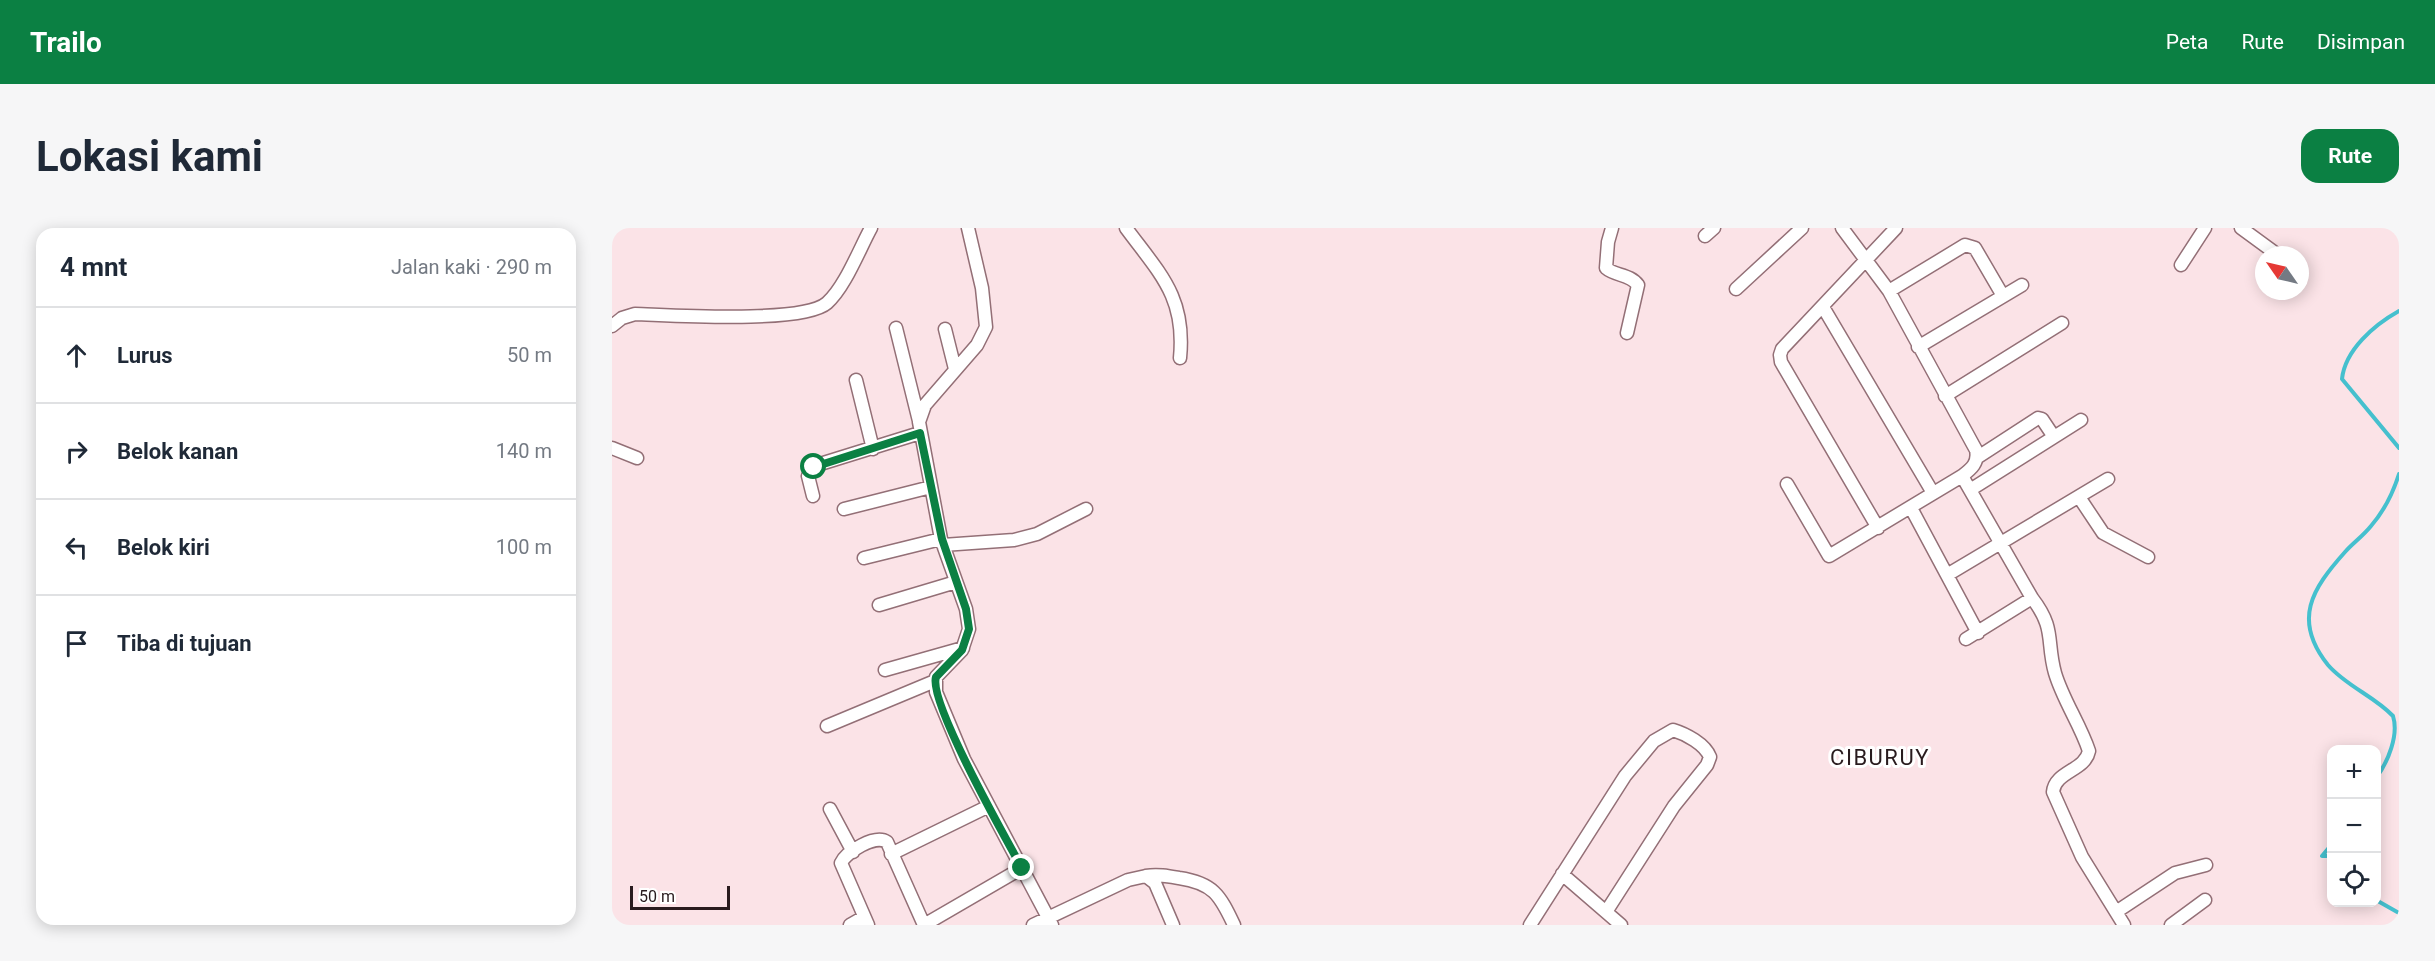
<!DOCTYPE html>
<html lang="id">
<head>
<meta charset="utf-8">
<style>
	body { margin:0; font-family:Roboto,sans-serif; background:#f6f6f7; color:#1f2937 }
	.controls { position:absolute; right:18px; bottom:18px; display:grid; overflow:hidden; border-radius:12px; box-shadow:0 3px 15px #0003 }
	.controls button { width:54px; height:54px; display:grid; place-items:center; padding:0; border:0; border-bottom:2px solid #e0e1e3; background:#fff; color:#1f2937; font:30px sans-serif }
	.compass { position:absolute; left:1643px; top:18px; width:54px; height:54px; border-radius:50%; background:#fff; box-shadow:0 3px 15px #0003; rotate:304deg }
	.scale { position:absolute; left:18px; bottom:15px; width:100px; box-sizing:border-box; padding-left:6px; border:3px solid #291b1e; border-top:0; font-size:16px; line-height:21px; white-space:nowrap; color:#291b1e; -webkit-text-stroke:4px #fff; paint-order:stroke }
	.stop { position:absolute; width:18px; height:18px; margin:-14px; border:4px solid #0b8043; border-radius:50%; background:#fff }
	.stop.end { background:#0b8043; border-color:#fff; box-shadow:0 2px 6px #0008 }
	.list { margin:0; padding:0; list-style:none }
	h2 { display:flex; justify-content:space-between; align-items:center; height:78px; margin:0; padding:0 24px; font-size:26px }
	h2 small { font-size:20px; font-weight:400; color:#747a83 }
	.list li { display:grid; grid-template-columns:39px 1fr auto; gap:18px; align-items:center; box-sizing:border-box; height:96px; padding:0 24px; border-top:2px solid #e0e1e3 }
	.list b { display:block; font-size:22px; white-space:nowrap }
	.list em { font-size:20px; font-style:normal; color:#747a83 }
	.icon { flex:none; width:33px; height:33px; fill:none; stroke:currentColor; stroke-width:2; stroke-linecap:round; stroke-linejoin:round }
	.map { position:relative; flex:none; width:1787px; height:697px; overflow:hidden; border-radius:18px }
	header { display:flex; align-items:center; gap:36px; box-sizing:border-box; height:84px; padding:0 30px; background:#0b8043; color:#fff }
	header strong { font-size:28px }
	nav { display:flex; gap:33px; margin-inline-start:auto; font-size:21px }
	.intro { display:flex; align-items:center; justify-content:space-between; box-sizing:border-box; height:144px; padding:0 36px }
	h1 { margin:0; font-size:42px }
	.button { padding:15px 27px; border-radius:18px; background:#0b8043; color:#fff; font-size:21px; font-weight:700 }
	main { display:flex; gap:36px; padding:0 36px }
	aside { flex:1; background:#fff; border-radius:18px; box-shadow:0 3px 15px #0003 }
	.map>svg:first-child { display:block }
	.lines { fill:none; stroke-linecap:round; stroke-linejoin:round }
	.stream { stroke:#45c0ce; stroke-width:4 }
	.minor-casing { stroke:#936f76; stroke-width:15 }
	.minor { stroke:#fff; stroke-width:12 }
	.route { stroke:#0b8043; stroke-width:8 }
	.labels { text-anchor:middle; stroke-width:6; stroke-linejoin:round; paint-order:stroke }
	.quarter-label { font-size:22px; letter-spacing:1.5px; fill:#291b1e; stroke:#fff }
</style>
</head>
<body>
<header>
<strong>Trailo</strong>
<nav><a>Peta</a><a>Rute</a><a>Disimpan</a></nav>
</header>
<div class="intro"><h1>Lokasi kami</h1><a class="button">Rute</a></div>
<main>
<aside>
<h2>4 mnt<small>Jalan kaki · 290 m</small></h2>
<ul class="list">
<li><svg class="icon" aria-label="ahead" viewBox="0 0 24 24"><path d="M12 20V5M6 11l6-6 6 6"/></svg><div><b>Lurus</b></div><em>50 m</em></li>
<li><svg class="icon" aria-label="right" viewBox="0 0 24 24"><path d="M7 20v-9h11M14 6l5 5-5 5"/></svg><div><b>Belok kanan</b></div><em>140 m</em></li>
<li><svg class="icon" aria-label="left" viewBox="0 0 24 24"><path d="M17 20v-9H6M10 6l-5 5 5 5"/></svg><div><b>Belok kiri</b></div><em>100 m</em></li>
<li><svg class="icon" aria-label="arrive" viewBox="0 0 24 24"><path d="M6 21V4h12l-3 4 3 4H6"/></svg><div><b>Tiba di tujuan</b></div></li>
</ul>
</aside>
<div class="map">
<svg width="1787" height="697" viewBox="0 0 1787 697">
	<rect width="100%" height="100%" fill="#fbe3e7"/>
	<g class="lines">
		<!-- stream -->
		<path class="stream" d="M1787,83C1762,97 1733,122 1730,151L1787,220
			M1764,550C1776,534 1787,507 1781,488C1762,468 1734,458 1716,437C1680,392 1700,361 1733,324C1741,315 1751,308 1759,298C1772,283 1781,265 1787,246
			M1720,616L1710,628H1720
			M1764,672L1787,685"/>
		<defs>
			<path id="minor" d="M356,0L370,60L374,99L365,117L313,177L307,194L329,311L354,381L357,401L350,422L324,449V464L352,531L440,697
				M514,0C548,46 574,69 568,130
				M1000,0L996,14L994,40C1003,48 1018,46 1026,57L1015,105
				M1629,0L1666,27
				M1093,8L1102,0
				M1569,37L1593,0
				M1124,61L1190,0
				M1277,63L1353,17L1363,20L1391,68
				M1211,79L1321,265
				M0,98L10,90L23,86C58,87 191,96 215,75C233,59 247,22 259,0
				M284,100L307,193
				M333,101L343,141
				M1306,119L1410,57
				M244,152L261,221
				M1333,168L1450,95
				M0,220L25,230
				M1366,229L1426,190L1430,191L1442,209
				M1350,248L1420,370L1354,411
				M1175,256L1217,328L1350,248C1359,241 1367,235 1364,222L1277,63L1230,0
				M1358,262L1469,192
				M201,268L196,248L205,237L308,205
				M1467,269L1491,305L1536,329
				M1299,280L1366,405
				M232,281L319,259
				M1266,300L1169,134L1168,127L1170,121L1284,0
				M331,317L402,312L425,306L474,281
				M252,330L329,311
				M1335,347L1496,251
				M1420,370C1444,401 1434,413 1443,445C1451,472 1468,496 1477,523C1473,543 1443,543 1441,564L1470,629L1512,697
				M267,377L344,354
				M273,442L351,420
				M215,498L323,453
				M218,581L241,624
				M279,626L377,578
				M950,646L1009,697
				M534,648C545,646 556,648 567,650C601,655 608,667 622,697
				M1504,684L1563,645L1594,637
				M238,697L252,689
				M256,697L229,635C234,624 263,606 275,614L312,697
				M312,697L410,640
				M421,697L516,652L534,648L543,655L561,697
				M918,697L1013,548L1042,513L1061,502C1074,506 1093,516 1098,529L1095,537L1062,578L994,684
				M1559,697L1593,672"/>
		</defs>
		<!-- minor casing -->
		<use href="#minor" class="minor-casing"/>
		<!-- minor -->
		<use href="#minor" class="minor"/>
	</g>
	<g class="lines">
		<!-- route -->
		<path class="route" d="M202,239L308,205L330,311L354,381L357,401L350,422L324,449C316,473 394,611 410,640"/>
	</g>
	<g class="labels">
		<!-- quarter labels -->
		<g class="quarter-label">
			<text x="1268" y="537">CIBURUY</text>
		</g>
	</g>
</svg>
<div class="controls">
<button>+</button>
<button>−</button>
<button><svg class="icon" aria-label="locate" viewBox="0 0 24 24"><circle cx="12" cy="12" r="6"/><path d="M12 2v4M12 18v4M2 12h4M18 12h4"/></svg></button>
</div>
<svg class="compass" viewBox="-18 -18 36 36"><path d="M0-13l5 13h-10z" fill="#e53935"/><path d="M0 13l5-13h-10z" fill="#747a83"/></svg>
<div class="scale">50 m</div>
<div class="stop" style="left:202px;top:239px"></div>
<div class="stop end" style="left:410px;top:640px"></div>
</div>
</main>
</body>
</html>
